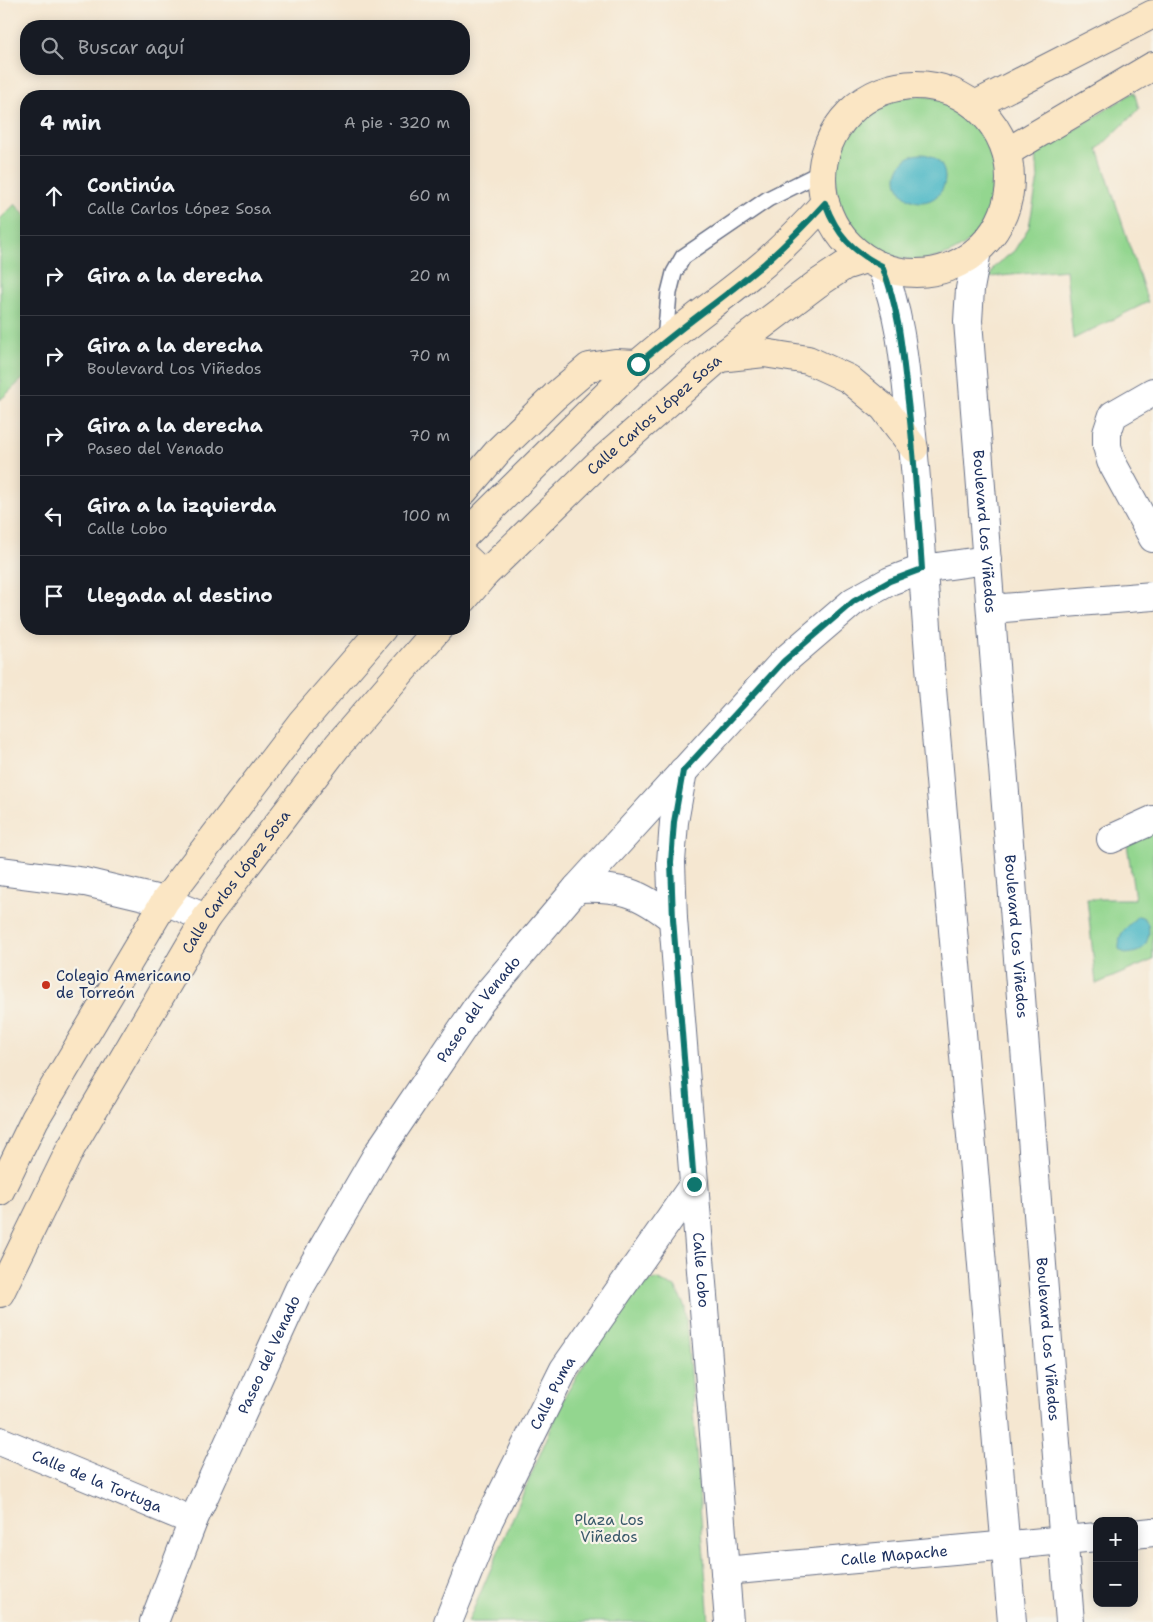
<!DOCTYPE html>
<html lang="es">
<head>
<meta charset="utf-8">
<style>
	body { margin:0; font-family:"Shantell Sans",sans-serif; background:#242831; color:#f1f3f6 }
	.controls { position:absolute; right:15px; bottom:15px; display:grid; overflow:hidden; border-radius:10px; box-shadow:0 2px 12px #0003 }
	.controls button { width:45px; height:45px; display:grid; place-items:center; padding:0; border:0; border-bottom:1px solid #363941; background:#171b24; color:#f1f3f6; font:25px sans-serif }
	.stop { position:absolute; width:15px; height:15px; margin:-11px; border:4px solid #0f766e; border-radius:50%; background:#fff }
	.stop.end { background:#0f766e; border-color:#fff; box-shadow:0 1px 5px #0008 }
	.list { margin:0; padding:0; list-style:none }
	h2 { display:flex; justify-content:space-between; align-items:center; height:65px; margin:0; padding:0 20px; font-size:21px }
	h2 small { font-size:16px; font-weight:400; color:#9ea1a6 }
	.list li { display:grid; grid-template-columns:32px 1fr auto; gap:15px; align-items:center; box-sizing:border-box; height:80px; padding:0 20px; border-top:1px solid #363941 }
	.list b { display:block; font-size:19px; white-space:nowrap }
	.list p { margin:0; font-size:16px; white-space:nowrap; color:#9ea1a6 }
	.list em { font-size:16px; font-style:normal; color:#9ea1a6 }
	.icon { flex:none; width:28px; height:28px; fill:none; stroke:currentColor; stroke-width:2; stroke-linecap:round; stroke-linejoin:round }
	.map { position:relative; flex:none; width:1153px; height:1622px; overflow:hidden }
	.search { position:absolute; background:#171b24; box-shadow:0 2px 12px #0003; left:20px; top:20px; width:450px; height:55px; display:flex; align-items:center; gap:12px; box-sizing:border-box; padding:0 18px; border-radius:20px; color:#9ea1a6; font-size:19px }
	.panel { position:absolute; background:#171b24; box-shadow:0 2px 12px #0003; left:20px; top:90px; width:450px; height:545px; border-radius:20px }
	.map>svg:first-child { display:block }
	.green { fill:#93d68f; stroke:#578276 }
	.water { fill:#4bb8c6; stroke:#337492 }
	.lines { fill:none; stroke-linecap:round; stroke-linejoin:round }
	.lane-casing { stroke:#676f86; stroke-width:18 }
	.street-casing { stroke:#676f86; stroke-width:30 }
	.secondary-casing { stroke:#676f86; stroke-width:30 }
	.lane { stroke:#fff; stroke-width:15 }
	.street { stroke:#fff; stroke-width:28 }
	.secondary { stroke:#fbe6c4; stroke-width:28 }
	.route { stroke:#0f766e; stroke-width:6 }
	.poi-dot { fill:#c8321e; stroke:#f7f3e8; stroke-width:2 }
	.labels { text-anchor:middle; stroke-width:4.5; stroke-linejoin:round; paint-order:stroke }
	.street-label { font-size:15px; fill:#1b2f5e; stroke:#f7f3e8 }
	.poi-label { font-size:15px; fill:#1b2f5e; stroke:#f7f3e8; text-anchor:start }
	.park-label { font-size:15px; fill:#39596a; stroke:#f7f3e8 }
</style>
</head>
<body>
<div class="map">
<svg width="1153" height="1622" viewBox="0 0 1153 1622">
	<rect width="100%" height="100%" fill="#f7f3e8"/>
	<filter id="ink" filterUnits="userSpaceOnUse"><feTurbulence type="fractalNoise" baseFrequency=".02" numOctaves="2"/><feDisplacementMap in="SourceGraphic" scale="10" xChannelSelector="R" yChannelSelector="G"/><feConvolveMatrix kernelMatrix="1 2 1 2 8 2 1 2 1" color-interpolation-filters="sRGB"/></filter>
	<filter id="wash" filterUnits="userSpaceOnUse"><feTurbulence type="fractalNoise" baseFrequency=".0096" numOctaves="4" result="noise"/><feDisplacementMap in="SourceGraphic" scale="20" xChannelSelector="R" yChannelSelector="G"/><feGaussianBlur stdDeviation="1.12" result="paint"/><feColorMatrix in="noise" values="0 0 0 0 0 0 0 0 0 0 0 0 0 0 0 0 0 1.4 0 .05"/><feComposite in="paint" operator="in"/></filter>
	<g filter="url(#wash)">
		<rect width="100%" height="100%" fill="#f5e7d1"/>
		<!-- green -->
		<path class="green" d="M1134,92L1139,109L1098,149L1148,302L1073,339L1066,270L990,277L994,267L1014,251L1029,227L1038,178L1036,154Z
			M835 178a82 82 0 1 1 164 0a82 82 0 1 1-164 0Z
			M15,204L26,216V376L0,400V219Z
			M1153,831V960L1096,984L1087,899H1135L1127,844Z
			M656,1279L675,1287L685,1307L709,1622H468L565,1396L632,1286Z"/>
		<!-- water -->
		<path class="water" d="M897 178a24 24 0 1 1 48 0a24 24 0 1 1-48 0Z
			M1137,916C1153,916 1152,943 1139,951C1135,953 1130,953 1126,954L1119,949C1119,928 1127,930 1137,916Z"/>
	</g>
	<g filter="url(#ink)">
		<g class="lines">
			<defs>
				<path id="lane" d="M665,341L669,293L674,273L683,257L768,199L822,172"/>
				<g id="street">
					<path id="s1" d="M977,251L970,289L968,321L1070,1622"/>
					<path d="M881,266C900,312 904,359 909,407C919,493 923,580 930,666C958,985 986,1303 1012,1622"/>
					<path d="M1153,392L1113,415L1107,433V446L1111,461L1153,538"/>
					<path d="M991,609L1153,596"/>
					<path id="s2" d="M683,771L674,822L671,862L673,919L729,1622"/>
					<path d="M1111,839L1153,820"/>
					<path d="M0,871L85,882L165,901L206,918"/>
					<path d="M577,888C620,886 639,892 673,919"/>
					<path id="s3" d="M0,1441L193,1521"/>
					<path d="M1134,1534L1153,1532"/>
					<path id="s4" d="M725,1571L1097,1537"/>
					<path id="s5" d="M154,1622L193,1521L299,1289L378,1153L481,1001L577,888L784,661L854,601L890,581L922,569L987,560"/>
					<path id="s6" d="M448,1622L489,1520L564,1369L694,1184"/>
				</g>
				<g id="secondary">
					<circle cx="916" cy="179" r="94"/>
					<path d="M975,105L1153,14"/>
					<path d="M1007,152L1153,66"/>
					<path d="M719,358L764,353L808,360L849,379L884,408L914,448"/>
					<path d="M464,491L500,449L555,396L589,367L615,363L638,364"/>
					<path d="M464,536L638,364C679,328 724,298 765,263C786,244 806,224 825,203"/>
					<path d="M464,556L484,575"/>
					<path id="s7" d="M464,599L484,575L598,464L719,358L817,284L844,266L866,259"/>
					<path d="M0,1191L35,1119L165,901L301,723L382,629"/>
					<path id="s8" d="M0,1293L71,1148L206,918L338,745L438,629"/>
				</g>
			</defs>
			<!-- lane casing -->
			<use href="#lane" class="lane-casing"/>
			<!-- street casing -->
			<use href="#street" class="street-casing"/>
			<!-- secondary casing -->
			<use href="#secondary" class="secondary-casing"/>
			<!-- lane -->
			<use href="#lane" class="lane"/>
			<!-- street -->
			<use href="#street" class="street"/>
			<!-- secondary -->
			<use href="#secondary" class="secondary"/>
		</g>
	</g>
	<g class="lines" filter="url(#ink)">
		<!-- route -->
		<path class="route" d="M638,364C679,328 724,298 765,263C786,244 806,224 825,203C837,235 852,251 882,266C899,309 902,348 907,393C914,452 918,510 922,569L890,581L854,601L784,661L683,771L674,822L671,862L673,919L694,1184"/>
	</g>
	<!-- markers -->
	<circle class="poi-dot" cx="46" cy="985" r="5"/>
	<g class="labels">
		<!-- street labels -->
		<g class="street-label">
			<text dy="5" stroke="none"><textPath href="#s7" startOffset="265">Calle Carlos López Sosa</textPath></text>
			<text dy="5" stroke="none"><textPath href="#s1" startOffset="282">Boulevard Los Viñedos</textPath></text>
			<text dy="5" stroke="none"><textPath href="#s8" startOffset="475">Calle Carlos López Sosa</textPath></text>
			<text dy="5" stroke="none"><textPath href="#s1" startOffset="688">Boulevard Los Viñedos</textPath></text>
			<text dy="5" stroke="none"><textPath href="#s5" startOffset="696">Paseo del Venado</textPath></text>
			<text dy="5" stroke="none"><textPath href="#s2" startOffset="501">Calle Lobo</textPath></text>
			<text dy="5" stroke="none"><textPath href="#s1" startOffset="1092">Boulevard Los Viñedos</textPath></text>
			<text dy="5" stroke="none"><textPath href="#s5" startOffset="291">Paseo del Venado</textPath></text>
			<text dy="5" stroke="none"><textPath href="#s6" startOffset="252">Calle Puma</textPath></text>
			<text dy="5" stroke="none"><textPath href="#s3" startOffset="105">Calle de la Tortuga</textPath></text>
			<text dy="5" stroke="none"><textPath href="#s4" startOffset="170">Calle Mapache</textPath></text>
		</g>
		<!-- poi labels -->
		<g class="poi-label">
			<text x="56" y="981">Colegio Americano<tspan x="56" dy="17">de Torreón</tspan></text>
		</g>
		<!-- park labels -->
		<g class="park-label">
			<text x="609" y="1525">Plaza Los<tspan x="609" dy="17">Viñedos</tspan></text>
		</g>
	</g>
</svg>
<div class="controls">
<button>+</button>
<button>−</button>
</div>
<div class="stop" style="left:638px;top:364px"></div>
<div class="stop end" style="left:694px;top:1184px"></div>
<div class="search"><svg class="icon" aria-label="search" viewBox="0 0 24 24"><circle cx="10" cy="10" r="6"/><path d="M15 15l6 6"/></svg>Buscar aquí</div>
<section class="panel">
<h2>4 min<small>A pie · 320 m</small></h2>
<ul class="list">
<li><svg class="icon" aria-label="ahead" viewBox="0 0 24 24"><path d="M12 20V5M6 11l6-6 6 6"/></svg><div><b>Continúa</b><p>Calle Carlos López Sosa</p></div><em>60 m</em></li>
<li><svg class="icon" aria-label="right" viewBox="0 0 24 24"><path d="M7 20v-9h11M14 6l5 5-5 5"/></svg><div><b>Gira a la derecha</b></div><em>20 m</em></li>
<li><svg class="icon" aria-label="right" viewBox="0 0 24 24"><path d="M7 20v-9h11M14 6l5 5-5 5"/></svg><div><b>Gira a la derecha</b><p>Boulevard Los Viñedos</p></div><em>70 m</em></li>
<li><svg class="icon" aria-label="right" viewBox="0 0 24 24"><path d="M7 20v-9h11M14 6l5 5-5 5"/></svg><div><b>Gira a la derecha</b><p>Paseo del Venado</p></div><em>70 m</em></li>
<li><svg class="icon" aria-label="left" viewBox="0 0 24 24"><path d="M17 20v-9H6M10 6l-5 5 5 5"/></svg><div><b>Gira a la izquierda</b><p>Calle Lobo</p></div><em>100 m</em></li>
<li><svg class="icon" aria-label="arrive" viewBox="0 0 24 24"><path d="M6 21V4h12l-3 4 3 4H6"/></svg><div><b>Llegada al destino</b></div></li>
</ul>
</section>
</div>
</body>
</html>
